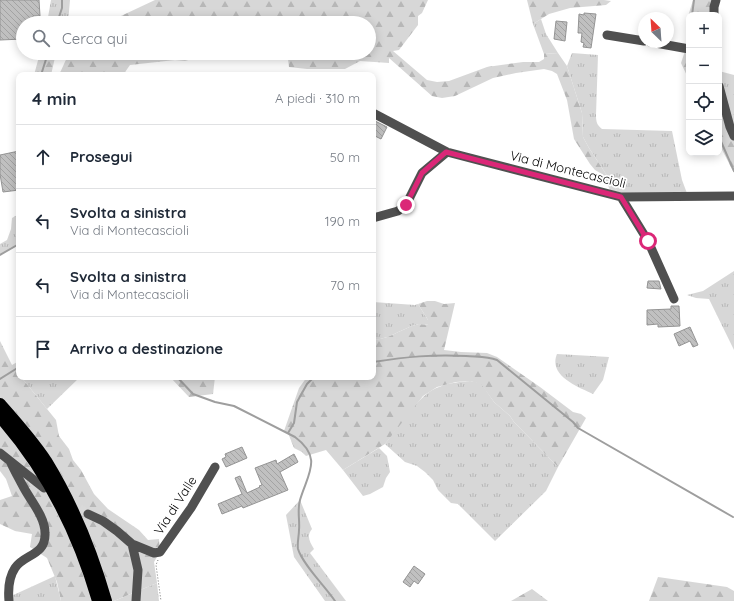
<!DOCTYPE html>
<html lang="it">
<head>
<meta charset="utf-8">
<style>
	body { margin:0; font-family:Quicksand,sans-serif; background:#f2f2f3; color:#1f2937 }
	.controls { position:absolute; right:12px; top:12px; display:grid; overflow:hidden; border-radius:8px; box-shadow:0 2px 10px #0003 }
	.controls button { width:36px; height:36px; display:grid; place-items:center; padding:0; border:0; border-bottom:1px solid #e0e1e3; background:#fff; color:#1f2937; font:20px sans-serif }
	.compass { position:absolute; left:638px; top:12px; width:36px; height:36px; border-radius:50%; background:#fff; box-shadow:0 2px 10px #0003; rotate:335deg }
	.stop { position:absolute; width:12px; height:12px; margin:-9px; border:3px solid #db2777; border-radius:50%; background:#fff }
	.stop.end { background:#db2777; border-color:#fff; box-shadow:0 1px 4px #0008 }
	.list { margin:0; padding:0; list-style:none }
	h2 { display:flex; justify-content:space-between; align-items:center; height:52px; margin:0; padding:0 16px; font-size:17px }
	h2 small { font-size:13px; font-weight:400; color:#747a83 }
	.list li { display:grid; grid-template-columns:26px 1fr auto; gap:12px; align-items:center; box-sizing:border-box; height:64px; padding:0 16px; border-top:1px solid #e0e1e3 }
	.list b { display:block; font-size:15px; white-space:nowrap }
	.list p { margin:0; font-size:13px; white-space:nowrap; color:#747a83 }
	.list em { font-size:13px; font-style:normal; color:#747a83 }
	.icon { flex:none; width:22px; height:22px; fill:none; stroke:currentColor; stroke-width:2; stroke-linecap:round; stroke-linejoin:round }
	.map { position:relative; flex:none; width:734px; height:601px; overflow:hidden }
	.search { position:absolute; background:#fff; box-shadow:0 2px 10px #0003; left:16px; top:16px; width:360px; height:44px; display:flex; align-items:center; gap:10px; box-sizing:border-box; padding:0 14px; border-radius:22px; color:#747a83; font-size:15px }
	.panel { position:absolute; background:#fff; box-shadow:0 2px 10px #0003; left:16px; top:72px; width:360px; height:308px; border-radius:8px }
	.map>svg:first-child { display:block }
	.grass { fill:url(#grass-tufts) }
	.forest { fill:url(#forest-firs) }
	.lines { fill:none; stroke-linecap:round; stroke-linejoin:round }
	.stream { stroke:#9e9e9e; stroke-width:2 }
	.building { fill:url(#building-back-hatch); stroke:#949494 }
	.minor-tunnel { stroke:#d9d9d9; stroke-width:9; stroke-dasharray:9 4.5; stroke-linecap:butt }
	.highway-casing { stroke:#dbdbdb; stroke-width:13 }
	.path { stroke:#727272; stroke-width:1; stroke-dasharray:1 2; stroke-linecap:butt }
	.minor { stroke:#505050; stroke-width:9 }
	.highway { stroke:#000; stroke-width:12 }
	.route { stroke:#db2777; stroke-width:5 }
	.labels { text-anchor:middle; stroke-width:3.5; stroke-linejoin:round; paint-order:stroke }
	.street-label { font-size:13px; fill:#000; stroke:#fff }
</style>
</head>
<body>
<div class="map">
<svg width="734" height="601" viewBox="0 0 734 601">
	<defs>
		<pattern id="grass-tufts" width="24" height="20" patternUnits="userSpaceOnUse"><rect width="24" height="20" fill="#d7d7d7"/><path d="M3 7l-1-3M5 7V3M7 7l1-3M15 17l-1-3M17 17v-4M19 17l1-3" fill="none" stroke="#b7b7b7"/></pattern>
		<pattern id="forest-firs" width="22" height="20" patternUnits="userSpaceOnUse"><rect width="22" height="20" fill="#d7d7d7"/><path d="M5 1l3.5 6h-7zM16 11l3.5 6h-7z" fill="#b7b7b7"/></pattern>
		<pattern id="building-back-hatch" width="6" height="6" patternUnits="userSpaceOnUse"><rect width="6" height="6" fill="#c0c0c0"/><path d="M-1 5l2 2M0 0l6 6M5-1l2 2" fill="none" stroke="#a3a3a3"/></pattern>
	</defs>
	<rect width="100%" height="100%" fill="#fff"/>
	<!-- grass -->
	<path class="grass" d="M51,0H70L68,23H47Z
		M541,19L546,34L558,53L544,54L533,24Z
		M572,53L598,55L596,115C596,122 597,125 602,129L672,131L682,180L688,196L621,197L589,148L583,137L582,113L567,66Z
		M719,71L734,75V136L719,86Z
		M19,214V244L0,255V244L7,240L11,229L12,218Z
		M734,271V350L709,299L696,298L687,295L703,291Z
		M373,302L415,305L418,304L428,320L429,325C426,325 422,324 419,324C406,326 385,342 373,339Z
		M557,354L609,357L603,380L593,394C578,387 548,376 557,354Z
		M21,377H80L47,409Z
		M470,381L481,383L494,402L510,416L514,422L558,467L546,491L495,541L458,504L451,503L438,490L433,480L425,472L417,466L405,462L385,444C398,428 419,393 439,387C448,383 459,382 470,381Z
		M379,448L387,456L390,472L386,478L383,487L370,494L363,496L343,470Z
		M300,500L312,529C306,536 310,542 314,549L310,553L346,601H325L294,557L286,515Z
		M55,576L61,601H9V597Z
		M157,583L159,601H114Z"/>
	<!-- forest -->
	<path class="forest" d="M155,0H428L422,13L418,16V25L399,50L393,51L427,80L437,82L449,81L487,67L523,62H539L544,59V54L558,53L567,66L582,113L583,137L589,148L621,197L612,195L607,183L602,174L595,170L590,164L574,139L567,100L557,74L552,71L544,69L516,73L493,78L455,96L442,98L432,96L389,58V63L360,61L345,69H307L289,67L288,59L254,53H369V23H106Z
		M527,0H604L611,1L606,5L570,8L549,14L533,24Z
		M693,0H716L714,15H689V80L681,63L686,48V23Z
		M40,53H56L51,75H34Z
		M69,53H219L214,57L205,55L185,61L175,60L130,65L123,75H59Z
		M719,86L734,136V173L719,144Z
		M427,301H435L444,304L455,303L444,350L461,352L487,353L497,357L540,387L573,412L581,414L586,418L558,467L514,422L510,416L494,402L481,384L470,381L456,382L437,387L423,396L385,444L343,470L326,450L306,456L302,452L294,448L288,433L284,431L299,388L307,377H373V339C385,342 406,326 419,324C422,324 426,325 428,325V320L418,304Z
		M0,341L12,365L19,361V377H21L56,420L59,436L69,449L73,460L81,470L94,494L108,509L139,530L148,540L159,539L160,552L154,562L157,583L114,601H106L0,404Z
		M170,377H215L213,394L189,397Z
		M0,417L36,463L98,601H61L57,582L47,558L30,547L32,534L15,531L0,524V500L12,496L6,479L0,471Z
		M658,577L727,587L734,591V601H649Z
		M532,589L548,601H511Z"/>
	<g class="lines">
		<!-- stream -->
		<path class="stream" d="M692,15L694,0
			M57,23L62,8V0
			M688,45L689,37
			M689,51L688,58L689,68
			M41,75L48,53
			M719,137L734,171
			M0,255L19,244
			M373,362C406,357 433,354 466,356C477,357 487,356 497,360L573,422L578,428L733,517
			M177,377L193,394L215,402L234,406L295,437C323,458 308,473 300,500C297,510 300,520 299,530C299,536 297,543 298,549C303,565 325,586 335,601
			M0,379L19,367
			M288,433L294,423L297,402L307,384L314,377"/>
	</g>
	<!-- building -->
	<path class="building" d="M0,0H39L40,16H33V23H23V39L0,40Z
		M584,13L596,14L591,48L583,47L584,43L581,42L582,33H578L579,14L584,15Z
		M556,21L567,22L565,41L554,39Z
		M373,120L387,127L381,139L373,135Z
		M19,151V190L3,192L0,174V155Z
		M648,281H659L661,289L647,288Z
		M671,306H679L680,326L658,327V324L647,325V310L671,309Z
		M690,327L698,345L693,347L690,341L679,346L674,334Z
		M242,447L247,458L226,467L222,459L226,457L225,454Z
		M294,454L298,462L280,472L288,490L243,508L242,506L222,514L218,504L242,494L235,478L240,476L247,493L260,487L259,486L262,485L255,468L276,460L277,464Z
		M414,566L425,574L418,584L414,581L410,587L403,582Z"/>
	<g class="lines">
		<!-- minor-tunnel -->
		<path class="minor-tunnel" d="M68,502L88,514"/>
		<defs>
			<path id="highway" d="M0,404C16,422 33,441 46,461C73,505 92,552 106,601
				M0,417C48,471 78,532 98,601"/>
		</defs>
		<!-- highway casing -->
		<use href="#highway" class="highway-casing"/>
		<!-- path -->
		<path class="path" d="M158,560L156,565L161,601"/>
		<!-- minor -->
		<path class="minor" d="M714,15V7L716,0
			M607,35L644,41
			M650,42L689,49
			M719,86L730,127L734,136
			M373,113L447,152L621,197L734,196
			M621,197L648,241L674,299
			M373,218L398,211L406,205L422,173L447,152
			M0,453L44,488
			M88,514L103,521L117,531L132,544L138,570L136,601
			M132,544L154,553L160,552L191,508L215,467
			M9,601C8,590 9,577 15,568C24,554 46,556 45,533C45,517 31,501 24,488C19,479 14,470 10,461"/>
		<!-- highway -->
		<use href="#highway" class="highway"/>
	</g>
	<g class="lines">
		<!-- route -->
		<path class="route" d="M406,205L422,173L446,152L621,197L648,241"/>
	</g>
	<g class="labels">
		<!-- street labels -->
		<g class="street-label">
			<text transform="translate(568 169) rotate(14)" y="5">Via di Montecascioli</text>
			<text transform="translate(175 505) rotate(-57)" y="5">Via di Valle</text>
		</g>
	</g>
</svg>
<div class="controls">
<button>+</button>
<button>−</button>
<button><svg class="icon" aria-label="locate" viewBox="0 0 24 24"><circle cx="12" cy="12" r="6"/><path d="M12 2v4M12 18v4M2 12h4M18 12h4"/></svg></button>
<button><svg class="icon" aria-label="layers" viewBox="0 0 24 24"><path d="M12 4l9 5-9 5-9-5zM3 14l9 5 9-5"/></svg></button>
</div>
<svg class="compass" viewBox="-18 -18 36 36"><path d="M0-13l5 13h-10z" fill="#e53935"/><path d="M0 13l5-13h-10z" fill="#747a83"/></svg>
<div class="stop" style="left:648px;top:241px"></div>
<div class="stop end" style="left:406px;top:205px"></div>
<div class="search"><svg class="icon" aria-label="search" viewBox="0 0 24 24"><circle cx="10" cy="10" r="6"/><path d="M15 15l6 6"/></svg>Cerca qui</div>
<section class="panel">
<h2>4 min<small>A piedi · 310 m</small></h2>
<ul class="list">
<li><svg class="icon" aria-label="ahead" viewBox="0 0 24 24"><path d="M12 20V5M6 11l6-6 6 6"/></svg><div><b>Prosegui</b></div><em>50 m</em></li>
<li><svg class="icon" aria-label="left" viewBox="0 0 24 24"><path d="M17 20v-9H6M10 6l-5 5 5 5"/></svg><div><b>Svolta a sinistra</b><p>Via di Montecascioli</p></div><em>190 m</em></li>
<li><svg class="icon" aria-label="left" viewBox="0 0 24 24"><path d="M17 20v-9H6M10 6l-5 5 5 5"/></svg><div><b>Svolta a sinistra</b><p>Via di Montecascioli</p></div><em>70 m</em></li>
<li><svg class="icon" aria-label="arrive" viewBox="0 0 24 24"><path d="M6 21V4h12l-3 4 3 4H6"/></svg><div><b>Arrivo a destinazione</b></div></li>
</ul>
</section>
</div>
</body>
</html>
